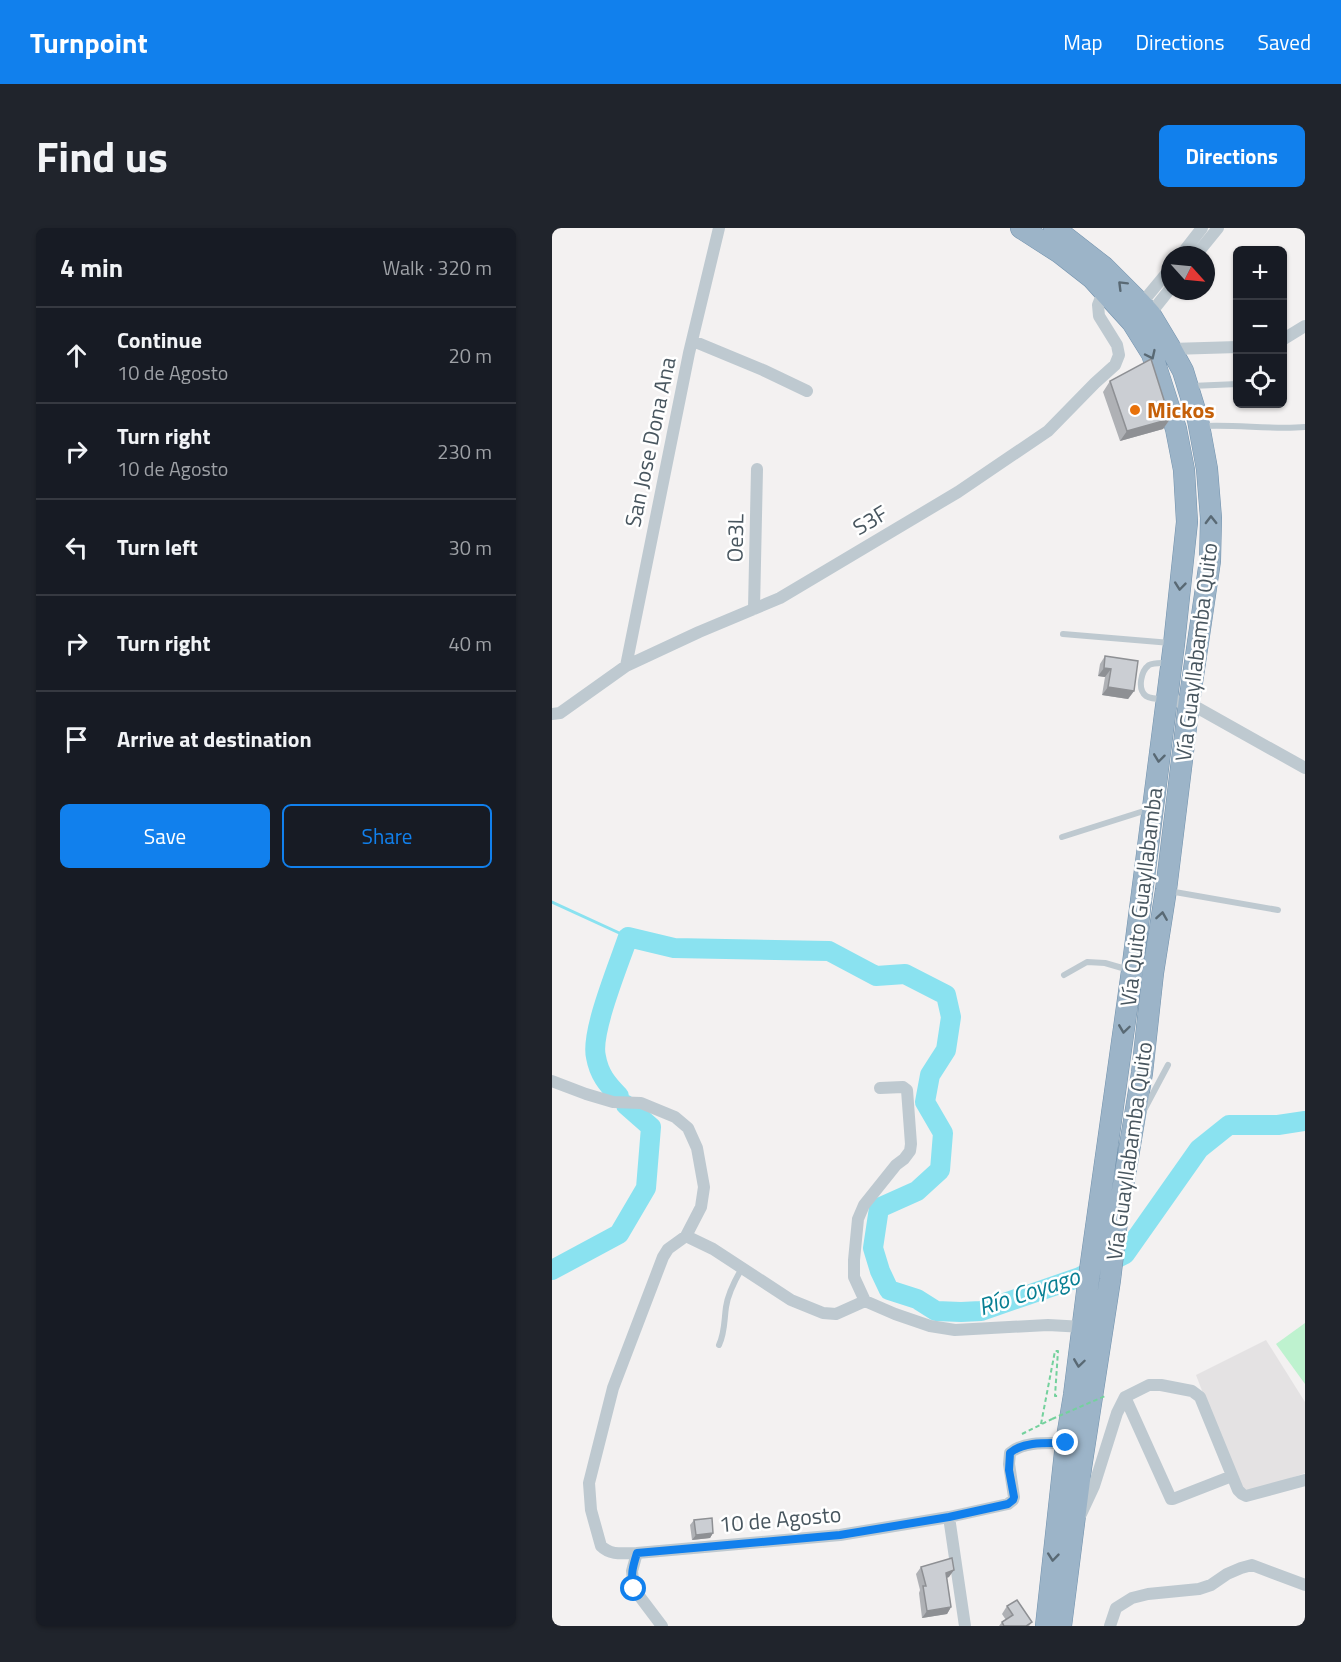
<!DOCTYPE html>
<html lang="en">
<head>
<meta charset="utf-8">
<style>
	body { margin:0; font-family:"Titillium Web",sans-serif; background:#20242c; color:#f1f3f6 }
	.controls { position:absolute; right:18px; top:18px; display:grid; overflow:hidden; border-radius:9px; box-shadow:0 2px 4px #0004 }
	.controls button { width:54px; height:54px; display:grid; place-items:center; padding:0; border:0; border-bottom:2px solid #363941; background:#171b24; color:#f1f3f6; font:30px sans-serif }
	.compass { position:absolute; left:609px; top:18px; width:54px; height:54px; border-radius:50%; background:#171b24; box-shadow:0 2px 4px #0004; rotate:117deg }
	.stop { position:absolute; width:18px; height:18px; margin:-14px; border:4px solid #1180ed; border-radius:50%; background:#fff }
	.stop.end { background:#1180ed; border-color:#fff; box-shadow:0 2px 6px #0008 }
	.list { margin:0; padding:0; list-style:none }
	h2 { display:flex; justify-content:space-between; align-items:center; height:78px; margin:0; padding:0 24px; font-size:26px }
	h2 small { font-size:20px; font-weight:400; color:#9ea1a6 }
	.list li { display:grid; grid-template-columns:39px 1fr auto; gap:18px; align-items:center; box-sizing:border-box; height:96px; padding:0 24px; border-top:2px solid #363941 }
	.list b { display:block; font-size:22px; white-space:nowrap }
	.list p { margin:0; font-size:20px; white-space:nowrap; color:#9ea1a6 }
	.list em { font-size:20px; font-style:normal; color:#9ea1a6 }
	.actions { display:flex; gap:12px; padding:18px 24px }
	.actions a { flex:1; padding:14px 0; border:2px solid #1180ed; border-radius:9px; text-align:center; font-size:21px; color:#1180ed }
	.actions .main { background:#1180ed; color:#fff }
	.icon { flex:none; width:33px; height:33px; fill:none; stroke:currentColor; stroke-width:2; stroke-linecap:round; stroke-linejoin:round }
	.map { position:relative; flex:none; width:753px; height:1398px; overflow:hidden; border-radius:9px }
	header { display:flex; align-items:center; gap:36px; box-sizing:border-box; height:84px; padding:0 30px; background:#1180ed; color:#fff }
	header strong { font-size:28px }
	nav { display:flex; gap:33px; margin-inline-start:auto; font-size:21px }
	.intro { display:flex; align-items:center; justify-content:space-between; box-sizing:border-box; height:144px; padding:0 36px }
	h1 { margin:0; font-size:42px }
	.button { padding:15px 27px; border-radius:9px; background:#1180ed; color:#fff; font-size:21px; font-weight:700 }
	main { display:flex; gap:36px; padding:0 36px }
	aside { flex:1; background:#171b24; border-radius:9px; box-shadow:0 2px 4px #0004 }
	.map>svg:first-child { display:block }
	.education { fill:#e4e2e3 }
	.green { fill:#bef2cf }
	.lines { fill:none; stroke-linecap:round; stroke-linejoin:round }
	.stream { stroke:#8ae2f0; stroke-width:3 }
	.river { stroke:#8ae2f0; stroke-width:20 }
	.trunk-casing { stroke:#7292ad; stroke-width:22 }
	.path { stroke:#74d19d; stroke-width:2; stroke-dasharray:4.5 3; stroke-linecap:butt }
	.service { stroke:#bec9d0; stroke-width:6 }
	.minor { stroke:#bec9d0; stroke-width:12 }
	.trunk { stroke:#9cb4c8; stroke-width:21 }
	.path-bridge { stroke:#74d19d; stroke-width:2; stroke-dasharray:4.5 3; stroke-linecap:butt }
	.wall { fill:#afb1b5 }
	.shaded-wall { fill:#8e9094 }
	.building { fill:#cbced3; stroke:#8e9094; stroke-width:1.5 }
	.oneway { stroke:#596974 }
	.route { stroke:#1180ed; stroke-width:8 }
	.food-dot { fill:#e8710a; stroke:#fff; stroke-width:2 }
	.labels { text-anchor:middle; stroke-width:5; stroke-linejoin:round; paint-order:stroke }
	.food-label { font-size:22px; font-weight:bold; fill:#c56008; stroke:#fff; text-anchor:start }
	.street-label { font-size:22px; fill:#48565f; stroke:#fff }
	.water-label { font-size:24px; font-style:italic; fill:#087f93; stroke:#fff }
</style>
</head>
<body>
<header>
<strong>Turnpoint</strong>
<nav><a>Map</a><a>Directions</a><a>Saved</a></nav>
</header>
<div class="intro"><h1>Find us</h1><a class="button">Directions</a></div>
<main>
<aside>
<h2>4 min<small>Walk · 320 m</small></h2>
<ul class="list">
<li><svg class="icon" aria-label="ahead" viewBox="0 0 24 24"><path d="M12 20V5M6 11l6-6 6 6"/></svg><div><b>Continue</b><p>10 de Agosto</p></div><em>20 m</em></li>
<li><svg class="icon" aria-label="right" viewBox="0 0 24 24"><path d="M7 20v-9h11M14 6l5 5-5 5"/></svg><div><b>Turn right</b><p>10 de Agosto</p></div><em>230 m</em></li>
<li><svg class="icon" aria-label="left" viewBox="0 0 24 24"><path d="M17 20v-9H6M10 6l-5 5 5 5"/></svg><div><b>Turn left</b></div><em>30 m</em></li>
<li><svg class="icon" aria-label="right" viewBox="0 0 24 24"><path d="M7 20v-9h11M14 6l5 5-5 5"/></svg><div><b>Turn right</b></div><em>40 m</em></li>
<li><svg class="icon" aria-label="arrive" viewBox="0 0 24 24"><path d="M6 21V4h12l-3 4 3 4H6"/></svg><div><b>Arrive at destination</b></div></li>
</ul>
<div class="actions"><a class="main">Save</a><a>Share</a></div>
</aside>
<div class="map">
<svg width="753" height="1398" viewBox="0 0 753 1398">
	<rect width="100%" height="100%" fill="#f3f1f1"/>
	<!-- education -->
	<path class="education" d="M714,1112L753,1174V1245L694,1266L688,1262L644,1147Z"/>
	<!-- green -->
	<path class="green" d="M753,1095V1156L724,1116Z"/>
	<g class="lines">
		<!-- stream -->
		<path class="stream" d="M0,674L76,709"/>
		<!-- river -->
		<path class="river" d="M67,868C55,856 47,846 44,829C38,805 67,736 76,709L122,720L277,723L324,748L353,746L394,767L399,789L394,822L378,847L373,874L391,905L388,942L365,963L327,980L321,1020L328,1043L337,1062L365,1071L384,1083L409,1084L429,1083L528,1049L573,1026L647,921L677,897H726L753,893
			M0,1042L67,1006L94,960L99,899L74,877"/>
		<defs>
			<path id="trunk" d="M469,0L508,25L540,50L580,94L600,126L624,201L632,242L635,294L622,416L580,743L536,1056L522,1167L514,1215L494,1398
				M502,0L552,39L589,76L598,86L619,121L631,143L646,192L655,241L659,290L658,333L637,475L614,662L601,745L590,845L564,1001L558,1052L529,1240L509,1398"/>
		</defs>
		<!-- trunk casing -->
		<use href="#trunk" class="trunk-casing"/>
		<!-- path -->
		<path class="path" d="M489,1196L503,1123H506L503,1168H508
			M470,1206L500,1191"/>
		<!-- service -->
		<path class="service" d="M639,158L686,156
			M651,198C685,196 719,202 753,199
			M511,406L619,415
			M613,471C607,471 598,471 594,468C585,461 589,443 597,437C602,434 610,435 616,435
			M510,609L595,582
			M617,663L726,682
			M512,747L535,734L553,735L577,742
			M591,884L616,837
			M167,1117C173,1104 172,1093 174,1079C176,1065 183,1052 190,1040"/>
		<!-- minor -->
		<path class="minor" d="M629,27L650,0
			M644,27L666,0
			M589,76L618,41
			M598,86L618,61
			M730,112L753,98
			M141,113L211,142L255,163
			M619,121L686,119
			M202,381L205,241
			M74,438L137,125L167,0
			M615,472L637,475L753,540
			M0,486L8,485L74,438L147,404L228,370L406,264L496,203L543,155L563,137L567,127L565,117L547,88L546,77L552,62
			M0,853L34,866L61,874L89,875L123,889L136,900L145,920L152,959L149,979L134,1008L116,1021L111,1029L61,1160L37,1255L39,1282L49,1318C59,1328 72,1325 85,1325
			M134,1008L161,1021L239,1072L271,1085L284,1086L313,1073L343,1086L378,1098L403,1102L496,1097L532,1099
			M313,1073L302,1049V1032L306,991L312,977L344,937L352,931L358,923L359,916L355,862L351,859L328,860
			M573,1169L619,1271H621L680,1248
			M529,1286L542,1258L565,1185L573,1169L597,1157H609L640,1163L648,1169L686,1262L690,1266L694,1268L753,1252
			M397,1289L413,1398
			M110,1398L82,1361L80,1343L85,1325L288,1307L397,1289L456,1276L461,1272L462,1269L457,1236L458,1225C471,1213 496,1215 514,1215
			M558,1398L564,1380L580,1370L596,1366L647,1361L659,1357L675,1346L689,1340L700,1337L753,1357"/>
		<!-- trunk -->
		<use href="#trunk" class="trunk"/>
		<!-- path-bridge -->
		<path class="path-bridge" d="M500,1191L553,1168"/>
	</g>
	<!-- wall -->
	<path class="wall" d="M558,153L618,191L611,201L568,213L551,164Z
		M553,428L582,463L576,471L550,467L553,449L546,448L548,436Z
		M142,1292L161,1305L158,1310L140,1312L138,1297Z
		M369,1339L397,1349L395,1350L399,1379L395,1386L370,1390L367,1365L368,1362L364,1346Z
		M455,1378L480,1394L477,1398H447L450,1394L454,1392L450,1386Z"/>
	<!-- shaded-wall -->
	<path class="shaded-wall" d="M618,191L611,201L568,213L575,203Z
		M552,440L559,441L553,449L546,448Z
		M556,459L582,463L576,471L550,467Z
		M161,1305L158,1310L140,1312L144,1307Z
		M402,1342L397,1349L389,1351L394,1345Z
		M399,1379L395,1386L370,1390L375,1383Z"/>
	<!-- building -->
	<path class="building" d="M599,131L618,191L575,203L558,153Z
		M553,428L586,433L582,463L556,459L559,441L552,440Z
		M160,1290L161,1305L144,1307L142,1292Z
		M400,1330L402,1342L394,1345L399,1379L375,1383L371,1358H374L369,1339Z
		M465,1372L480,1394L474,1398H452L450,1394L461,1387L455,1378Z"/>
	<!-- one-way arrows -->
	<defs><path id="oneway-chevron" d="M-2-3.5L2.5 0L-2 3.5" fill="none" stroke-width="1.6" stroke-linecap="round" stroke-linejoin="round" transform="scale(1.5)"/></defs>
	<g class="oneway">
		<use href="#oneway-chevron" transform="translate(570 57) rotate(-135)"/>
		<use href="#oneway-chevron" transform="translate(599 127) rotate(65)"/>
		<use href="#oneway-chevron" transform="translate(659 292) rotate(-91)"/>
		<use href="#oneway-chevron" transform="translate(628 358) rotate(96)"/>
		<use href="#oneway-chevron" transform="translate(607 530) rotate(97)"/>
		<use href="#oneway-chevron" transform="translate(610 688) rotate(-81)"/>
		<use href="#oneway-chevron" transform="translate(572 801) rotate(98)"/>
		<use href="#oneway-chevron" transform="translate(527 1135) rotate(98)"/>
		<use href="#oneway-chevron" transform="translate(501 1329) rotate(96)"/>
	</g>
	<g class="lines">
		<!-- route -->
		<path class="route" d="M82,1361C78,1347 81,1338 85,1325L288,1307L397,1289L456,1276L461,1272L462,1269L457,1242L458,1225C471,1213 496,1215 514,1215"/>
	</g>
	<!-- markers -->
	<circle class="food-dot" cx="583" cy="182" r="6"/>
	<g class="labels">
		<!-- food labels -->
		<g class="food-label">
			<text x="595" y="190">Mickos</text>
		</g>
		<!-- street labels -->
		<g class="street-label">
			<text transform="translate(98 214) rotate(-78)" y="8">San Jose Dona Ana</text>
			<text transform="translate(318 292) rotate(-31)" y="8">S3F</text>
			<text transform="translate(183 310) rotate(-89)" y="8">Oe3L</text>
			<text transform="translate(644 424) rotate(-83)" y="8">Vía Guayllabamba Quito</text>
			<text transform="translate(589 669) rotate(-83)" y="8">Vía Quito Guayllabamba</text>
			<text transform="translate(577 923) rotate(-82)" y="8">Vía Guayllabamba Quito</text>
			<text transform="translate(228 1291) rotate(-5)" y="8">10 de Agosto</text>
		</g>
		<!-- water labels -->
		<g class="water-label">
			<text transform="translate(477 1064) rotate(-18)" y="8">Río Coyago</text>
		</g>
	</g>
</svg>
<div class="controls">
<button>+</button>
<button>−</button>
<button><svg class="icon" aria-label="locate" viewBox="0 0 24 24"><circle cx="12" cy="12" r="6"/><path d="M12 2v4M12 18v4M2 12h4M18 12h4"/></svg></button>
</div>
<svg class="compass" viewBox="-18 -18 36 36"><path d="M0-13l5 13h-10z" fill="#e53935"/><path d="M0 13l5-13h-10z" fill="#9ea1a6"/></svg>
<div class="stop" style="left:82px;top:1361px"></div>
<div class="stop end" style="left:514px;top:1215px"></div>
</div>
</main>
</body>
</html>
